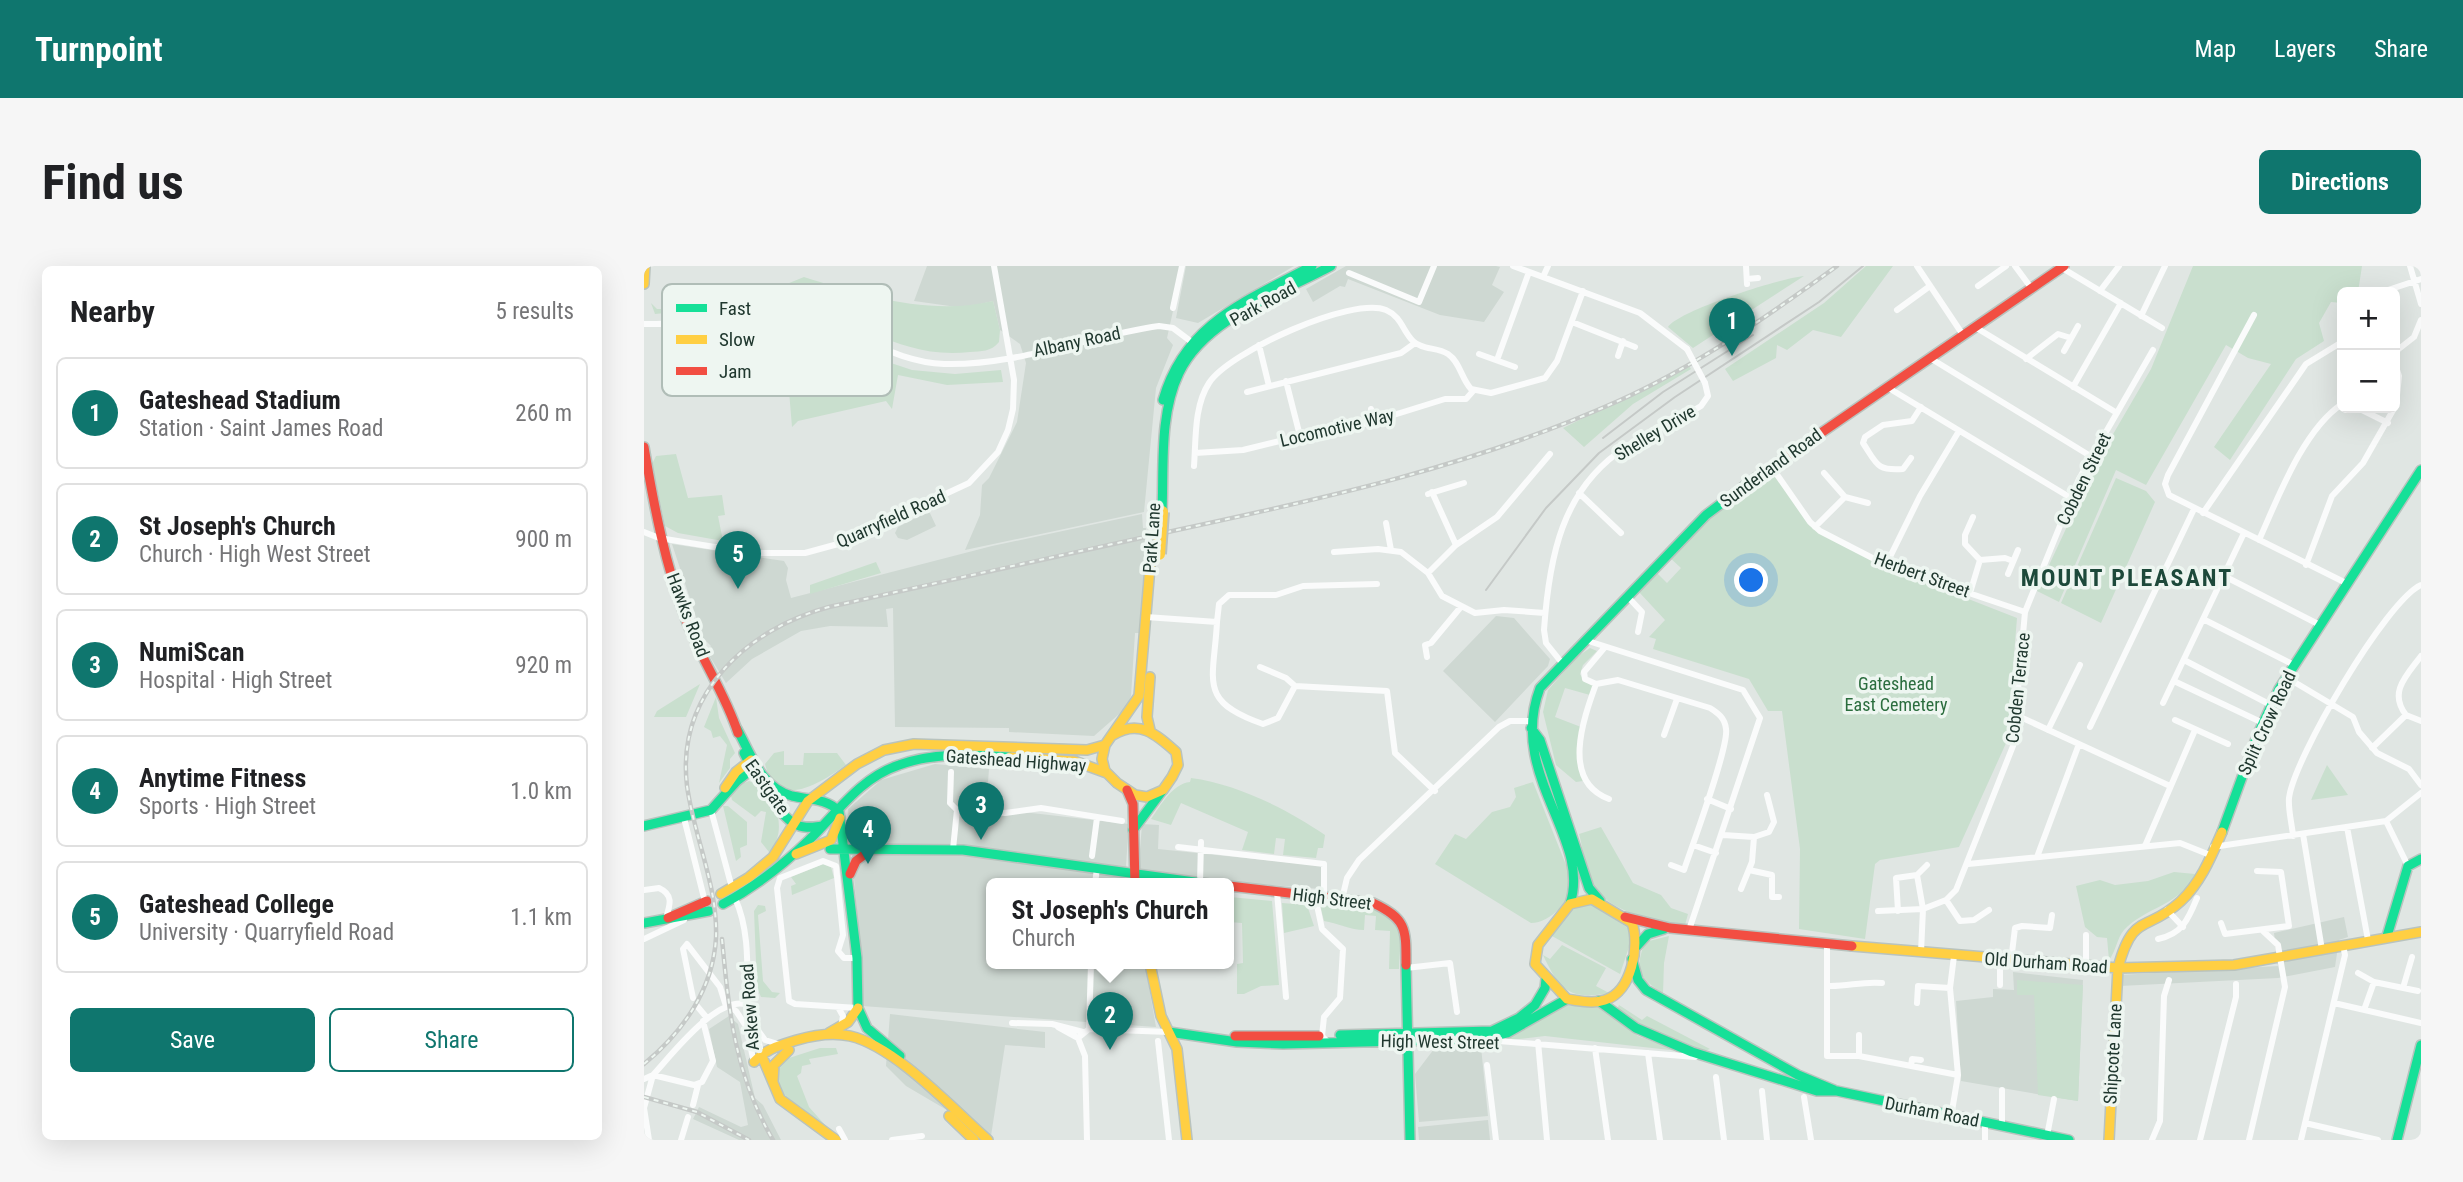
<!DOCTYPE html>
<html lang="en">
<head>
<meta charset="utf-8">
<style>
	body { margin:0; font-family:"Roboto Condensed",sans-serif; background:#f6f6f6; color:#202124 }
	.controls { position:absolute; right:21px; top:21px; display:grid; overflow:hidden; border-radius:10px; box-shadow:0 7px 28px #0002 }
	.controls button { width:63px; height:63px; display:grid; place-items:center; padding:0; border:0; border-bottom:2px solid #e0e0e0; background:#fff; color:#202124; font:35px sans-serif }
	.you { position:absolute; left:1108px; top:315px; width:24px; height:24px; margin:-18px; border:5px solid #fff; border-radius:50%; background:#1a73e8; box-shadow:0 0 0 10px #1a73e833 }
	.badge { display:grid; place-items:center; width:46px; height:46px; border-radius:50%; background:#0f766e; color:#fff; font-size:23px; font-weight:700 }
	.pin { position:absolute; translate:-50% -58px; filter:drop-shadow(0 2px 4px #0008) }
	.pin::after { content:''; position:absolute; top:37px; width:24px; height:21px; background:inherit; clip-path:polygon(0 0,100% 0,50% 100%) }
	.popup { position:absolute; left:342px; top:612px; width:248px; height:91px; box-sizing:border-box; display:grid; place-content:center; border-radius:10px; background:#fff; filter:drop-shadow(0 2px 5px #0005); font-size:23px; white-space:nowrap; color:#757577 }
	.popup b { font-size:26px; color:#202124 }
	.popup::after { content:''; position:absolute; left:50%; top:100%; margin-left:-14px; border:14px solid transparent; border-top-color:#fff }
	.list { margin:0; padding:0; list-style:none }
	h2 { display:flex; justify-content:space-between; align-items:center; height:91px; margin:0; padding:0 28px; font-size:30px }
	h2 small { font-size:23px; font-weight:400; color:#757577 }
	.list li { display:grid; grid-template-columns:46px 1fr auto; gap:21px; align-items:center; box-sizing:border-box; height:112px; margin:0 14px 14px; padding:0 14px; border:2px solid #e0e0e0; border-radius:10px }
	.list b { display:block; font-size:26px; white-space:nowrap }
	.list p { margin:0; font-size:23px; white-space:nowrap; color:#757577 }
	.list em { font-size:23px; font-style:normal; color:#757577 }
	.actions { display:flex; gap:14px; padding:21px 28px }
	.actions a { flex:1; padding:16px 0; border:2px solid #0f766e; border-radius:10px; text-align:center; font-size:24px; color:#0f766e }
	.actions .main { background:#0f766e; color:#fff }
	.map { position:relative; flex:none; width:1777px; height:874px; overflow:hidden; border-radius:10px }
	header { display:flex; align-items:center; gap:42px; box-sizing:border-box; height:98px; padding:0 35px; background:#0f766e; color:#fff }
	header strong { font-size:33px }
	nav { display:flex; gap:38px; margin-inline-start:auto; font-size:24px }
	.intro { display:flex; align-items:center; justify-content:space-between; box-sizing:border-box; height:168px; padding:0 42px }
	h1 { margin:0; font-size:49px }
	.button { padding:18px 32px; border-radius:10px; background:#0f766e; color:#fff; font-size:24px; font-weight:700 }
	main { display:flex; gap:42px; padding:0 42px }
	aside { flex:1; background:#fff; border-radius:10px; box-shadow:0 7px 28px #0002 }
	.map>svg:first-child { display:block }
	.built { fill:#ced8d2 }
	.green { fill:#c9dfce }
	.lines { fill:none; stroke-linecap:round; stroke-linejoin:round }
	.fast-casing { stroke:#b9c3be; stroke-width:12 }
	.slow-casing { stroke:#b9c3be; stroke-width:12 }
	.jam-casing { stroke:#b9c3be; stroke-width:12 }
	.street { stroke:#fafbfb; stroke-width:6 }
	.fast { stroke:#16e098; stroke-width:9 }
	.slow { stroke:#ffcf43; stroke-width:9 }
	.jam { stroke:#f24e42; stroke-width:9 }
	.tram { stroke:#c5c9c7; stroke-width:2 }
	.rail-casing { stroke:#c5c9c7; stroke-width:4.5 }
	.rail { stroke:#eef6f1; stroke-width:2; stroke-dasharray:5; stroke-linecap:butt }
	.slow-bridge-casing { stroke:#bbc3bf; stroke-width:16; stroke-linecap:butt }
	.street-bridge { stroke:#fafbfb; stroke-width:6 }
	.slow-bridge { stroke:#ffcf43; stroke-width:12 }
	.labels { text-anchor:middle; stroke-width:7; stroke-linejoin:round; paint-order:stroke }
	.street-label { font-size:18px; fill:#20382f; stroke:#eef6f1 }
	.park-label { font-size:18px; fill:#2b6d3e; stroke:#eef6f1 }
	.district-label { font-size:24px; font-weight:bold; letter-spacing:2px; fill:#1d493a; stroke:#eef6f1 }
	.key { fill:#eef6f1; stroke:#b0bdb7; stroke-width:2 }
	.key-label { font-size:19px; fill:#20382f }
</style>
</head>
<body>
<header>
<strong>Turnpoint</strong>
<nav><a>Map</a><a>Layers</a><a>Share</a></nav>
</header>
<div class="intro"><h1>Find us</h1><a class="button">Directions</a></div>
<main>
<aside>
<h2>Nearby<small>5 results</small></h2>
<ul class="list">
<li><span class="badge">1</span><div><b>Gateshead Stadium</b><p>Station · Saint James Road</p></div><em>260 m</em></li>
<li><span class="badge">2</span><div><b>St Joseph's Church</b><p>Church · High West Street</p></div><em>900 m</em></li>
<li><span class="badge">3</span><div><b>NumiScan</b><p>Hospital · High Street</p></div><em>920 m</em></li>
<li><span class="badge">4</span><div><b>Anytime Fitness</b><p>Sports · High Street</p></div><em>1.0 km</em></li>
<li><span class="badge">5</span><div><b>Gateshead College</b><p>University · Quarryfield Road</p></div><em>1.1 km</em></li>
</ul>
<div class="actions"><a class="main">Save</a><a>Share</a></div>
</aside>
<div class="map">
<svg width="1777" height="874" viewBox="0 0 1777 874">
	<rect width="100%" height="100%" fill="#e0e6e3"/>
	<!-- built -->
	<path class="built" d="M283,0H539L523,72L529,79L512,122L500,246L321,284L336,249L338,219L345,212L373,156L382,97L376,78L356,64L349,35L320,42L270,35Z
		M542,0H650L554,57L532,52Z
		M702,0H852L856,1L848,19L860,26L840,56L796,49L704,13L701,21L696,20L669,36L662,23Z
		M285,245L292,260L263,274L254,272L251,267L254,261Z
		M498,248L499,262H502L496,367H491L487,430L482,442L450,470L365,466V462L251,461L249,342L242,343L244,361L186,360L157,365L108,393L82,417L63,386L67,380L59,372L28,278L140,295L144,302L142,314L147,332L348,280Z
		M852,350L870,352L906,393L904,400L851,456L799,405Z
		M291,498L345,503L342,542L485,558L482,599L486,618H347V698H501L512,761L218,740V705L204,543L237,514Z
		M498,558L515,559L514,583L678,600L677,623L587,616L585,630V618H497L495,596Z
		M1700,651L1704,671L1695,674L1691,701L1634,712L1476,720V709L1634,700L1630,667Z
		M1369,706L1439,714L1434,835L1317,815L1312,735L1349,731V723L1370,724Z
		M246,748L401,766V782L361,779L347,870L262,820L242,800Z
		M85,750L94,758L111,832L119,839L137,874H95L49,853L55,841L97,861L104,859L96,816L73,801L65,763Z
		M837,781L844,850L775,856L771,808L790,783Z
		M844,854L846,874H775L774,861Z"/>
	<!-- green -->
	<path class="green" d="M1222,0H1249L1197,71L1169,64L1143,84L1133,79L1132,92L1089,115L1081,103L1180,37Z
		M1549,0H1718L1714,26H1698V37L1687,36L1675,57L1680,75L1652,93L1586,194L1570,181L1627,98L1604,92L1582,79L1502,219L1472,204L1415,336L1393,325L1454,194L1507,103Z
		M1160,10L1049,82L1024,61C1036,44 1137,12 1160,10Z
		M160,11C219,30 288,50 349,35L356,64L355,76C347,86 337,85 326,86C254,94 216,51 151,42C105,36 57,44 11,48L7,37L13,43H29L67,37L90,39L116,33L123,26Z
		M135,61L186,71L235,93L268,104L311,108L357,104L359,116L303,119L254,109L248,143L242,135L154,155L148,161L145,125V121L157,116L156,95H145L144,74H135Z
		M1045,100L1047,103L989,138L940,181L919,162Z
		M32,188L44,232L78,229L81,249L74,250L79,275L34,267L21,260L8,198L12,190Z
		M1127,202L1165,258L1240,300L1373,352L1363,475L1315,581L1236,594L1231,598L1221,673L1155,663L1156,583L1138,445H1124L1105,413L1009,383L1012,373L1005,371L1021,354L995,326L1013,307L1023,317L1037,302L1024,290L1063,250Z
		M1472,212L1502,225L1511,236L1457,357L1417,337Z
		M232,296L237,307L166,328V319Z
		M946,382L953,385L939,399L936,408L940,415L950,420L946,429L921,422L911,451L937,461L933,492L939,515L932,516L912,499L899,446L904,424L933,391Z
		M56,418L42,451H10L13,445Z
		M72,431L75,452L91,487L86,493V502L75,517L83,479L76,470L69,472L67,465L60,461Z
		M140,485V499H159L160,487H193L202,499C179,515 133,547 121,498L130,487Z
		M1683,499L1704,529L1667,534Z
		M547,512C593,518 643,543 681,569L679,582H674L672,592L639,589L641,573L632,572L630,588L598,584L604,566L537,537L527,559L507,553C517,539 528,518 546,516Z
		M105,515C131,525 146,564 125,586L117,576L122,546L117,545L111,551L88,534L87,530L93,520Z
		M889,516L928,614C927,634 907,657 887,657L791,598L811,568L822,573L848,546L866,541L872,531L870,522Z
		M79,540H84L103,556V579L96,582L97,591L92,595Z
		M957,561L989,617L1017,629L1027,642L1044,648L1041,659C1014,655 969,648 952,623C940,607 940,585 935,568Z
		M179,598L187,601L190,612L148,629L147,620L152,618L147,611Z
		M1530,606L1551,608C1538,639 1501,641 1480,664C1473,672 1472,685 1465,694L1463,672L1453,671L1441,661L1432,620L1456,614L1471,619L1504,615Z
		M586,631L628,635L635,719L617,720L600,728H593V698L599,697L598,657L585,656Z
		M638,637L663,639L670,660L640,667Z
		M942,638L949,639L984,662L987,675L976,708L908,670L928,644Z
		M114,639L121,640L122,645L114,649L119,715L128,726L136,727L131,732L117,731L113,722L110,645Z
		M676,639C701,641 752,636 756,670C757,681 755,693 755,703H745L746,665L731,664L732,650L721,649L720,664C707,664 693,657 680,655Z
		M1025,670L1020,697L1019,728C995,711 990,705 1001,676Z
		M918,679L962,702L952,720L965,727C925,735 915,723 899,689L906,693Z
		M1373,714L1439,719L1434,835L1394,829L1390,729H1373Z
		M918,739L958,742L994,770L1035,785L901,770L857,775Z
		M975,739L998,754L1003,750L1066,783L1058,786L1003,764L973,743Z
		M176,782H192L194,788L165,793L167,798L158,800L157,807L153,810L165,841L182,860L136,826L131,807L145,792Z"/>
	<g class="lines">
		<defs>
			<path id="fast" d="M519,134C541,57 603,35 668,0
				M518,246C520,201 515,149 535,107C561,52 637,27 687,0
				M887,462L896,474L945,622L956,635
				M93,463C107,488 117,522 148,530C166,534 181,532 195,545L213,692L214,742L223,762L256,790
				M100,487C109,505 133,548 151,558C159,563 169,561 178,560
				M0,560L67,544L93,515L111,501
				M489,564L518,525
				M1578,566L1613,470L1635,423L1777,204
				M186,583L319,584L565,618
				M79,638C111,621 139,599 165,574C193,547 216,512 255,499C290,486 329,489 366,491
				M926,638C948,572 863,509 896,422L1062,249L1107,215
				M0,657L65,645
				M1743,670L1764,600L1777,593
				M993,680L1004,668L1020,663
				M988,693L994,714L1002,724L1154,809L1190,824
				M762,699L766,874
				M955,735L992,762L1048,786L1173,825H1193L1425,874
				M525,766L593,776L639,778L840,773L863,767L923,733
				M696,769L848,765L875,752L891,739L901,722L902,713
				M1753,874L1777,779"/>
			<path id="slow" d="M0,18L1,0
				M506,411L503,451L506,464
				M469,469C495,453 512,468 532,486L534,499L528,511L519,524L503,531L491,529L473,517L461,505L458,493L461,479L495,430L507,289
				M366,491L430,495L463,507
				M81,522L92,506L107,494
				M152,588L187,574L196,552
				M77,628L104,612L129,591L164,535L213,498L240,484L270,478L443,484L461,479
				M948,633L988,657C996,679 988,726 961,734C949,738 935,735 923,733L891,698L894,679L926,638Z
				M1208,680L1474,702L1590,699L1777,666
				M506,698L517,750L533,783L543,874
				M185,767L204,756L214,742
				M117,788L136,833L192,874
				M110,796C121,783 137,779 153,774C170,769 188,766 206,770C251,780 309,843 344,874
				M129,815L130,799L145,784
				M305,850L330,874
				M1465,874L1474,702C1489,645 1503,667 1537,635C1557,616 1567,591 1578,566"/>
			<path id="jam" d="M0,181C10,240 21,298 42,354C57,393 81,427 94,467
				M1107,215L1420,0
				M483,524L489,538L491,618
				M206,608L212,595L225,585
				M585,620L729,637C763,653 762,663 762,699
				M981,651L1026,662L1208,680
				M24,652L63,635
				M591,770H675"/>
		</defs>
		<!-- fast casing -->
		<use href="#fast" class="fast-casing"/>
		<!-- slow casing -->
		<use href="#slow" class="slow-casing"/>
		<!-- jam casing -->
		<use href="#jam" class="jam-casing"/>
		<!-- street -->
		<path class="street" d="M869,0L996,47L1043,83
			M1102,0L1103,18
			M1273,0L1319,69
			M1371,0L1388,23
			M1766,0L1777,38
			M1418,2L1518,62
			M705,7L775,36L790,0
			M899,11L904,0
			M1103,13L1114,12
			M1334,20L1362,0
			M1456,25L1475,0
			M1738,26L1777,13
			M529,42L538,0
			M1253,44L1286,20
			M1610,49L1524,209L1521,218L1525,229L1704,318
			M1497,50L1521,0
			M928,56L991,81
			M0,58C53,60 107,43 159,53C209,63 249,96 300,98C372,100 444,70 515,60L529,62L549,77
			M1331,61L1473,147
			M615,79L625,120
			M1420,85L1434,60
			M1751,86L1770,71L1777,54
			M835,88L871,101
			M974,90L979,75
			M1286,92L1448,191
			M1382,93L1414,68L1427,72
			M853,94L885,6
			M642,115L656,170
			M1243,121L1427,232
			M1429,121L1477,37
			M603,126L757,87L771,77
			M1714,142L1744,157
			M727,143L730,156
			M551,187L599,184L689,162L711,161L801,133H822L830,124
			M1267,192L1259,203C1232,205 1233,198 1219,177L1221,171L1239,159L1268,155L1277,141
			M550,200C552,173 550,140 565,117C585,86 708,30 742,44C758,51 758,64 769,75C778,84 793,81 804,88C816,96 817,112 827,123L847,127L901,112L913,95L939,25
			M1127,200L1166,256L1176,265L1242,299L1381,346
			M1180,207L1201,231L1224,237
			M788,226L812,279
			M935,227L977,267
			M784,228L820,217
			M1559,247L1662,98L1698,76
			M1329,251L1321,269V278L1336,294
			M742,257L747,284
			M1171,261L1201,231
			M0,266L15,272L108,287H161L194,278L325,217L354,186L364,164L369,143L370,114L350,0
			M1615,274C1634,232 1659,164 1698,138
			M690,286L734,283L757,286L784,307L798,330L831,347L860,344L901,347
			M1242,299L1276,230L1315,165
			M1662,299L1688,230L1719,197L1752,139L1755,110L1751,98
			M784,307L812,279L853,251L906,188
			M1364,308L1374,284
			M1580,310L1676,359
			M1326,327L1336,294L1361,292L1369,295
			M983,330L998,346L994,366
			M502,351L573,356C570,415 553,435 619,458L634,452L651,420L743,425L751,487L791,525
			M1559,353L1650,399
			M573,356L575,338L585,329H632L659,320L733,318
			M941,374L1099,424L1116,452L1045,664
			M1777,390C1763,409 1744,426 1762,449L1777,455
			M783,391L781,379L787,377L816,342
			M1540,394L1627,439
			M918,397L902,377L900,364C905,293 917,223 982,181C1006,165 1033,155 1057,140L1064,130L1061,117
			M616,401L642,412L651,420
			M1642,411L1709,451L1715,466L1733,487L1765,503L1777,519
			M1530,415L1619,457
			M952,418L941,413L940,406L961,381
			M1519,437L1600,267
			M1372,449L1526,520
			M1531,454L1584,478
			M1446,461L1550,243
			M1404,464L1436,399
			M1020,469L1033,433
			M1728,482L1762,449
			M307,506L306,537L313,544L309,583
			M965,533C917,515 939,454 952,418L974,414L1066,442C1074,447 1081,452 1082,463C1085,481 1048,580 1040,604L1027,599
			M1063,533L1087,543
			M67,544L88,622
			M313,544L361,547L397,542L478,555
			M40,552L60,632
			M1742,555L1764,600
			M1742,555L1777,527
			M1703,561L1724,674
			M1659,568L1678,684
			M1079,569L1110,571
			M1649,570C1648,558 1644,544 1645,532C1650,492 1742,335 1777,319
			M1049,579L1072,587
			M1501,580L1551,464
			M534,581L680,598V631
			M1569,581L1742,555
			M448,590L453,552
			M1393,591L1435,478
			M1324,598L1536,577L1566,589
			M1105,604L1128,609V631H1135
			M1273,609L1283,599
			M556,617L557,576
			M451,618L453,602
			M1097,623L1108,596L1110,571L1125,566L1130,556L1123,529
			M0,624L15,622C30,629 26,639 22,652
			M633,626L642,731
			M671,630L678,663L699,683L696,732L680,751L678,770L684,776
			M91,632C114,683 95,742 110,796
			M698,633L703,612L715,594L855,461L866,455H886
			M1302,634L1316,655L1330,654L1345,644
			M1523,644L1539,661
			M1234,645L1279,643L1273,609L1252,612L1254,645
			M1577,657L1581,668L1645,660L1637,606L1613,605
			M0,673L40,654
			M1514,673C1538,668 1544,654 1553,632
			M1183,677V790H1215L1314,809
			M1277,686L1279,643L1302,634L1312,624L1369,480L1381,346L1435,213L1509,84
			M213,692H200L194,685L199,669L192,600L179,595L136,612L133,622L145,735L151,738L214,742
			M1367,695L1371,662L1378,660L1406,662L1408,649
			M762,702L806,697L813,746
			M1442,702V669
			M1714,707L1730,716L1774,725
			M1356,719V694
			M1183,720C1203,721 1218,715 1238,717
			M1759,722L1768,691
			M49,732L39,683L43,678L76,721L82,740
			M1273,737L1274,720L1306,722
			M1690,737L1777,757
			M53,740L63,752
			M84,740L92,745L102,760
			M194,741L199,750L197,761
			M1720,744L1730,716
			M368,757L408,758L439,766
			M414,761L434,772
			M113,763L121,774L134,778
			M445,763L447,698
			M434,772L441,790L443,874
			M434,772L445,763L525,766
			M843,774L1051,791
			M514,775L525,874
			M894,776L903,874
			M951,782L964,874
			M1004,787L1016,874
			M1215,790V769
			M843,799L852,874
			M1267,800L1268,793L1277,794
			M9,809L50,819L58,816L69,795L59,755
			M1072,811L1080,874
			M0,813L9,809C27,790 80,719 109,742L117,788
			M1358,824V860
			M1118,825L1123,874
			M1160,831L1167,874
			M49,839L54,819
			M1307,851L1314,809L1306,722L1310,690
			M1341,857V874
			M1661,857L1734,874
			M195,863L201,874
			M1403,870L1410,833
			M5,874L0,842L9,809
			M37,874L44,851
			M248,874L278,870
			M1508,874L1516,855L1520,730L1525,714
			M1556,874L1592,731V718
			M1605,874L1641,721L1634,679L1619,665
			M1657,874L1701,689L1699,679"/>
		<!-- fast -->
		<use href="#fast" class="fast"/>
		<!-- slow -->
		<use href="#slow" class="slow"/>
		<!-- jam -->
		<use href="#jam" class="jam"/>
		<!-- tram -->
		<path class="tram" d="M959,172L1019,126L1109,69
			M842,324L902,242L955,187L1031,131L1175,36L1219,0"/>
		<defs>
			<path id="rail" d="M78,673C85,747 91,809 129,874
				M0,798C39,766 69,723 72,672C74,620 50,571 43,520C32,428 103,363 185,341C301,315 417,289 533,264C686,231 828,200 972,136C1051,101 1124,50 1193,0
				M0,831L53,846L105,874"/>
		</defs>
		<!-- rail casing -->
		<use href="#rail" class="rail-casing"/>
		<!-- rail -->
		<use href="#rail" class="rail"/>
		<defs>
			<path id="slow-bridge" d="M515,288L518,246"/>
		</defs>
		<!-- slow-bridge casing -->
		<use href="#slow-bridge" class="slow-bridge-casing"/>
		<!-- street-bridge -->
		<path class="street-bridge" d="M1043,83L1061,117"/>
		<!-- slow-bridge -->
		<use href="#slow-bridge" class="slow-bridge"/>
	</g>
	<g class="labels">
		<!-- street labels -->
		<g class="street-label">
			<text transform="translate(619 38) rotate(-29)" y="6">Park Road</text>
			<text transform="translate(433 76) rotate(-12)" y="6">Albany Road</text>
			<text transform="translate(693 162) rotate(-13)" y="6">Locomotive Way</text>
			<text transform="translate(1011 167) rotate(-31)" y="6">Shelley Drive</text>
			<text transform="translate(1127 202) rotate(-36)" y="6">Sunderland Road</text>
			<text transform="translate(1440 213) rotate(-64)" y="6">Cobden Street</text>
			<text transform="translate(247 253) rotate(-24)" y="6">Quarryfield Road</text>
			<text transform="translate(508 272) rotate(-86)" y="6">Park Lane</text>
			<text transform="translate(1278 309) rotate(20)" y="6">Herbert Street</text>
			<text transform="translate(44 349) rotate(69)" y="6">Hawks Road</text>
			<text transform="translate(1374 422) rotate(-84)" y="6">Cobden Terrace</text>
			<text transform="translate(1623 457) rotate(-65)" y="6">Split Crow Road</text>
			<text transform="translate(372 495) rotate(4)" y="6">Gateshead Highway</text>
			<text transform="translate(123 521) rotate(55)" y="6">Eastgate</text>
			<text transform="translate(688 633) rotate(7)" y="6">High Street</text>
			<text transform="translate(1402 697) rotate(4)" y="6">Old Durham Road</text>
			<text transform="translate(106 741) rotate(-94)" y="6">Askew Road</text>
			<text transform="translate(796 776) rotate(1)" y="6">High West Street</text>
			<text transform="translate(1469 788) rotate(-87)" y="6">Shipcote Lane</text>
			<text transform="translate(1288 846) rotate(11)" y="6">Durham Road</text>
		</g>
		<!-- park labels -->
		<g class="park-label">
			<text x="1252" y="424">Gateshead<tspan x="1252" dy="21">East Cemetery</tspan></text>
		</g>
		<!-- district labels -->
		<g class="district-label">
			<text x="1483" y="320">MOUNT PLEASANT</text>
		</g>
	</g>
	<!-- legend -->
	<rect x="18" y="18" width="230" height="112" rx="10" class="key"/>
	<rect x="32" y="38" width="31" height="8" fill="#16e098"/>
	<rect x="32" y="69" width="31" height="9" fill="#ffcf43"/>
	<rect x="32" y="101" width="31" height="8" fill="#f24e42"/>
	<g class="key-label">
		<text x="75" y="49">Fast</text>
		<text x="75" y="80">Slow</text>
		<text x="75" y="112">Jam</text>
	</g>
</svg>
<div class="controls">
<button>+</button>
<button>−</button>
</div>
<div class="you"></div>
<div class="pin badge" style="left:1088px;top:90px">1</div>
<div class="pin badge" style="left:466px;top:784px">2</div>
<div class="popup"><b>St Joseph's Church</b>Church</div>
<div class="pin badge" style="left:337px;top:574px">3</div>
<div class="pin badge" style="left:224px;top:598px">4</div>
<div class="pin badge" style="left:94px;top:323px">5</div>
</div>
</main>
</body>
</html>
